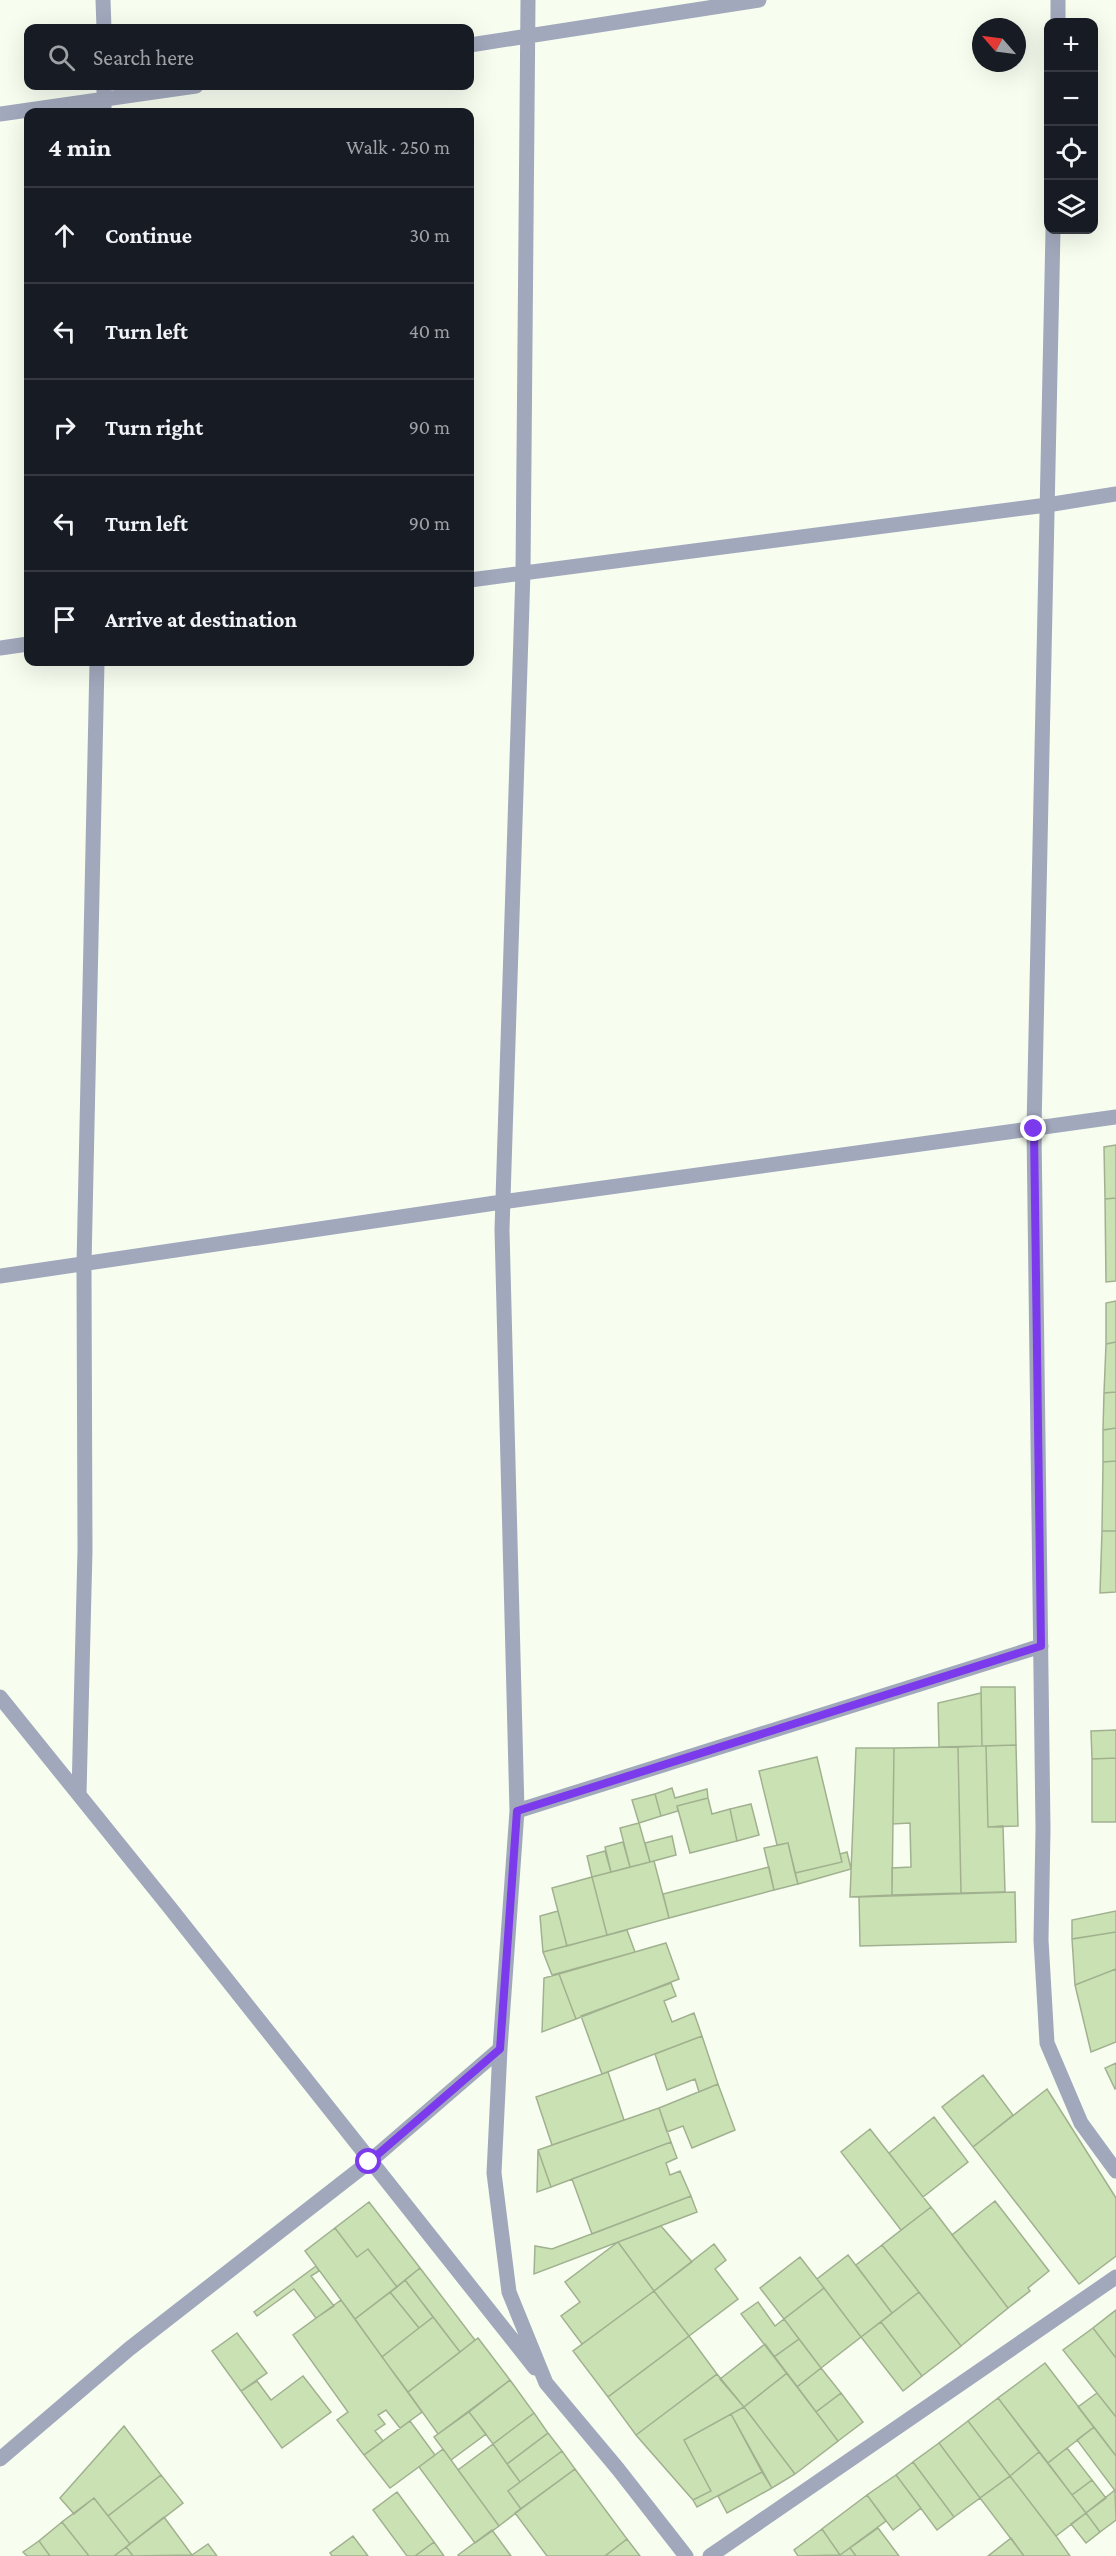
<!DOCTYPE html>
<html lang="en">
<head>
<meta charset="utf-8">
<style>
	body { margin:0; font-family:"Crimson Pro",serif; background:#242831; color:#f1f3f6 }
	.controls { position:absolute; right:18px; top:18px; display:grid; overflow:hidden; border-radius:12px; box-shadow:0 6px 24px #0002 }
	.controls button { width:54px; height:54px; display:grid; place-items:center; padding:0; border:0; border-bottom:2px solid #363941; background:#171b24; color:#f1f3f6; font:30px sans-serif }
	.compass { position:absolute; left:972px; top:18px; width:54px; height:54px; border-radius:50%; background:#171b24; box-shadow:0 6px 24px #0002; rotate:298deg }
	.stop { position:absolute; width:18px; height:18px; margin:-14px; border:4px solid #7c3aed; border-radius:50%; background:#fff }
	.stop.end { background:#7c3aed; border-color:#fff; box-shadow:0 2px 6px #0008 }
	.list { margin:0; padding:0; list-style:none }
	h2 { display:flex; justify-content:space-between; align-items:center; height:78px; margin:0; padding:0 24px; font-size:26px }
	h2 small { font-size:20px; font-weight:400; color:#9ea1a6 }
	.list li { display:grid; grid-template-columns:39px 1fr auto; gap:18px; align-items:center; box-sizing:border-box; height:96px; padding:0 24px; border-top:2px solid #363941 }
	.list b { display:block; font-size:22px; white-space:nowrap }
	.list em { font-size:20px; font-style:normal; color:#9ea1a6 }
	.icon { flex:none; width:33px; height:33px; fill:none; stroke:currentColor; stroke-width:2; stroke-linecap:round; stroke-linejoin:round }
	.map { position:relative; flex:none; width:1116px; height:2556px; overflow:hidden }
	.search { position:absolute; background:#171b24; box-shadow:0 6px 24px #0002; left:24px; top:24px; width:450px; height:66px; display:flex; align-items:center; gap:15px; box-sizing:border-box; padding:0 21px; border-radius:12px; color:#9ea1a6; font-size:22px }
	.panel { position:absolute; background:#171b24; box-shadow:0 6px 24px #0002; left:24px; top:108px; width:450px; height:558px; border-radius:12px }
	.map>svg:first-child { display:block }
	.building { fill:#cae2b3; stroke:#a1b190; stroke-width:1.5 }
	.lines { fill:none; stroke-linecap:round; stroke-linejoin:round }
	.minor { stroke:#a2a8bc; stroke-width:15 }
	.route { stroke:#7c3aed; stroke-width:8 }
</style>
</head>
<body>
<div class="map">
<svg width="1116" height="2556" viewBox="0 0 1116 2556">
	<rect width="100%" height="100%" fill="#f7fef0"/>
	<!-- building -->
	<path class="building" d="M1116,1145V1198L1105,1199L1104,1147Z
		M1116,1198V1281L1106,1282L1105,1199Z
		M1116,1301V1342L1106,1344V1303Z
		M1116,1342V1392L1104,1393L1106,1344Z
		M1116,1392V1428L1103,1430L1104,1393Z
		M1116,1428V1461L1103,1462V1430Z
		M1116,1461V1531H1102L1103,1462Z
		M1102,1531H1116V1592L1100,1593Z
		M981,1687H1015L1016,1745L982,1746Z
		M981,1693L982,1746L939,1747L938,1703Z
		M1116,1730V1758L1092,1759L1091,1731Z
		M1016,1745L1018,1826L988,1827L986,1746Z
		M982,1746H986L988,1827L1003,1826L1005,1892L961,1893L958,1747Z
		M958,1747L961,1893L892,1895V1868L911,1867L910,1823L893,1824L894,1748Z
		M856,1748H894L892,1895L850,1897Z
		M817,1757L842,1862L795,1873L788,1843L777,1845L759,1771Z
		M1116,1758V1822H1092V1759Z
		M672,1788L675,1798L707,1789L708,1798L677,1806L678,1811L661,1816L655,1794Z
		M655,1794L661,1816L639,1823L632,1800Z
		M708,1798L712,1814L730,1809L737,1841L690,1853L677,1806Z
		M751,1804L759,1835L737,1841L730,1809Z
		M639,1823L650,1862L630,1867L620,1828Z
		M672,1836L676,1855L650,1862L645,1843Z
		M623,1842L630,1867L611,1872L605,1847Z
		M788,1843L798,1884L774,1890L764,1848Z
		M605,1851L611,1872L592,1877L587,1856Z
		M847,1852L851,1869L798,1884L795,1873L842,1862L840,1854Z
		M654,1861L669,1918L607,1935L592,1877Z
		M769,1867L774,1890L669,1918L663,1894Z
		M592,1877L607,1935L567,1946L552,1888Z
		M1015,1892L1016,1942L860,1946L859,1897Z
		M558,1911L567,1946L543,1952L540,1916Z
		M1116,1911V1932L1072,1939V1920Z
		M627,1930L635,1952L552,1975L543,1952Z
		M1116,1932V1969L1075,1985L1072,1939Z
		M666,1943L679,1979L576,2019L559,1974Z
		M1116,1969V2042L1091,2052L1075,1985Z
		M559,1974L576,2019L542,2032L544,1978Z
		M671,1983L676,1996L664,2001L672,2022L694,2013L702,2036L602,2074L581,2016Z
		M702,2036L718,2084L699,2092L695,2079L667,2090L655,2054Z
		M1116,2063V2088L1115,2089L1105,2068Z
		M608,2072L624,2120L552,2145L536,2097Z
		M983,2075L1013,2115L973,2147L942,2107Z
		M718,2084L735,2130L692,2148L683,2126L667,2132L659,2108Z
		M1047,2089L1116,2198V2256L1079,2284L973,2147Z
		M659,2108L671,2142L551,2187L538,2150Z
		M934,2117L968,2162L923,2197L889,2153Z
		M870,2129L931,2207L901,2230L841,2152Z
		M671,2142L677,2158L666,2163L670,2175L680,2171L691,2196L592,2234L572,2179Z
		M538,2150L551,2187L537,2192Z
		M691,2196L697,2212L534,2274L535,2246L552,2249Z
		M995,2201L1049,2271L1028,2288L1030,2291L1008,2308L952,2235Z
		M369,2202L420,2268L397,2287L368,2249L357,2257L335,2228Z
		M931,2207L1008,2308L961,2346L882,2245Z
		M661,2226L692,2262L654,2291L618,2242Z
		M335,2228L357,2257L368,2249L397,2287L355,2319L305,2251Z
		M618,2242L654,2291L582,2344L561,2316L580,2302L565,2282Z
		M714,2244L726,2260L715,2269L738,2299L689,2336L654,2291Z
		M882,2245L919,2292L892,2313L856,2265Z
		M848,2255L892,2313L861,2337L817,2279Z
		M800,2257L824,2288L784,2319L760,2288Z
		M316,2266L319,2271L311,2276L334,2306L316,2318L294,2289L257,2316L254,2312Z
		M420,2268L475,2340L460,2352L405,2280Z
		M405,2280L433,2317L419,2328L390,2292Z
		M824,2288L861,2337L821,2368L784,2319Z
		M654,2291L689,2336L608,2397L573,2351Z
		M390,2292L419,2328L382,2357L355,2319Z
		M919,2292L961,2346L922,2376L881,2322Z
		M341,2300L422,2412L400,2428L386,2410L378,2415L385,2424L375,2431L383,2441L364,2455L337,2420L348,2412L293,2335Z
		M758,2302L775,2326L784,2319L799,2339L774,2357L741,2314Z
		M1116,2310V2358L1093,2328Z
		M433,2317L460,2352L408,2392L382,2357Z
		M881,2322L922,2376L903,2391L861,2337Z
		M1093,2328L1116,2358V2417L1063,2350Z
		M237,2333L267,2373L241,2391L212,2351Z
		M689,2336L717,2374L636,2435L608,2397Z
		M478,2338L510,2380L438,2434L408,2392Z
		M799,2339L821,2368L797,2387L774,2357Z
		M765,2344L787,2373L744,2407L720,2379Z
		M1045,2363L1094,2427L1048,2463L998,2398Z
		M821,2368L841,2393L816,2412L797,2387Z
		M787,2373L838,2441L795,2474L744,2407Z
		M717,2374L744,2407L684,2440L711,2491L693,2500L636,2435Z
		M303,2376L331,2412L282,2448L241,2391L257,2381L271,2400Z
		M510,2380L534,2413L493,2444L469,2412Z
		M841,2393L863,2422L838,2441L816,2412Z
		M1097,2393L1116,2417V2456L1078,2407Z
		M998,2398L1039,2452L1010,2476L968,2421Z
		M744,2407L795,2474L772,2488L731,2414Z
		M469,2412L486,2434L451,2460L434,2437Z
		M534,2413L548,2433L507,2464L493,2444Z
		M731,2414L762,2472L697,2507L693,2500L711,2491L684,2440Z
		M410,2421L435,2455L390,2488L364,2455Z
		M968,2421L1010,2476L980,2498L939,2443Z
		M124,2426L161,2475L108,2516L94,2498L74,2514L60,2498Z
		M1094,2427L1116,2456V2492L1077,2440Z
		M548,2433L562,2451L520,2482L507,2464Z
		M939,2443L980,2498L954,2517L913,2462Z
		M493,2444L520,2482L508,2491L521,2509L499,2526L458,2470Z
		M1067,2448L1092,2480L1072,2495L1048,2463Z
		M443,2449L499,2526L475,2543L419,2467Z
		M562,2451L575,2469L521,2509L508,2491Z
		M1039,2452L1086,2513L1056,2536L1010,2476Z
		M913,2462L954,2517L937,2530L896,2475Z
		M575,2469L627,2539L605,2556H547L515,2513Z
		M762,2472L772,2488L727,2513L718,2496Z
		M161,2475L183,2503L130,2544L108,2516Z
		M896,2475L921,2508L893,2530L867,2495Z
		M1010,2476L1056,2536L1070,2556H1024L980,2498Z
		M1092,2480L1106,2498L1086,2513L1072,2495Z
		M1115,2490L1116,2520L1100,2532L1086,2513Z
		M397,2492L434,2542L415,2556H407L373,2510Z
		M867,2495L886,2521L840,2555L822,2529Z
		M94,2498L130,2544L114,2556H89L62,2522Z
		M1086,2513L1100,2532L1086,2543L1071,2524Z
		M164,2517L192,2555L133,2556L126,2547Z
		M62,2522L89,2556H50L39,2541Z
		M878,2528L899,2556H856L850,2548Z
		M822,2529L840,2555L798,2556L794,2550Z
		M492,2530L511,2556H459L458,2555Z
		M353,2536L368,2556H332L330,2553Z
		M1011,2538L1024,2556H988Z
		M627,2539L640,2556H605Z
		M39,2541L50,2556H27L23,2552Z
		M434,2542L444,2556H415Z
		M208,2544L217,2556H191L192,2555Z
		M126,2547L133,2556H114Z
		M850,2548L856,2556H839L840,2555Z"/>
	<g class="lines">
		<!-- minor -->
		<path class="minor" d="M103,0L104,28
			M528,0L523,572L502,1230L517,1811L500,2049L494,2173L509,2292L546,2383L618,2469L686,2556
			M1058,22V0
			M470,45L759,0
			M104,112V86
			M0,114L196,86
			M1053,230L1034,1129L1043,1829L1041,1940L1047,2043L1081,2123L1116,2171
			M470,580L1047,505L1116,494
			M0,648L28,644
			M0,1276L502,1202L1116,1117
			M0,1697L167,1904L535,2368
			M79,1794L85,1550L84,1265L97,662
			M517,1811L1041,1646
			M0,2459L129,2349L369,2162L500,2049
			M710,2556L1116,2277"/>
	</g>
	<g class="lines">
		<!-- route -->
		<path class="route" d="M369,2162L500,2049L517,1811L1041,1646L1034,1129"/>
	</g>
</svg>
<div class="controls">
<button>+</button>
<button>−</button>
<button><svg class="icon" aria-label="locate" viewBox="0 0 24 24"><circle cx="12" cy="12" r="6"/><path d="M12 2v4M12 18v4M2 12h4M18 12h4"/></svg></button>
<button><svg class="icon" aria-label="layers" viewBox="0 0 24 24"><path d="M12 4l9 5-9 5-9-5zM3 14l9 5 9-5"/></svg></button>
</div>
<svg class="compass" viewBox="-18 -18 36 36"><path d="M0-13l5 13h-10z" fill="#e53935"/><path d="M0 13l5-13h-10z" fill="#9ea1a6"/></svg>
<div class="stop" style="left:369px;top:2162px"></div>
<div class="stop end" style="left:1034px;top:1129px"></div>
<div class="search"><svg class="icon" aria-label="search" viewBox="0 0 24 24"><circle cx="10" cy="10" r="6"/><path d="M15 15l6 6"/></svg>Search here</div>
<section class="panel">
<h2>4 min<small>Walk · 250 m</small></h2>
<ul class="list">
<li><svg class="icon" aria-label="ahead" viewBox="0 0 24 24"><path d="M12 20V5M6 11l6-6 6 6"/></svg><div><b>Continue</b></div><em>30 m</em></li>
<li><svg class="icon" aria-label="left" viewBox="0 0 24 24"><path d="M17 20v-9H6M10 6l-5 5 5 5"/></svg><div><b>Turn left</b></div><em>40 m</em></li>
<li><svg class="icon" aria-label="right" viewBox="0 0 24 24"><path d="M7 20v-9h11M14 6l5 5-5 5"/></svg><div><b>Turn right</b></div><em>90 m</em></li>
<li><svg class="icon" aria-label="left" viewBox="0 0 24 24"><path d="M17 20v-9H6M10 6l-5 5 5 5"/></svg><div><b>Turn left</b></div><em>90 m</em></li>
<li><svg class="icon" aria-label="arrive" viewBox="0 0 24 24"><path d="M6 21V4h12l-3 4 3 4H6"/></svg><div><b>Arrive at destination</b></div></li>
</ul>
</section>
</div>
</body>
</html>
